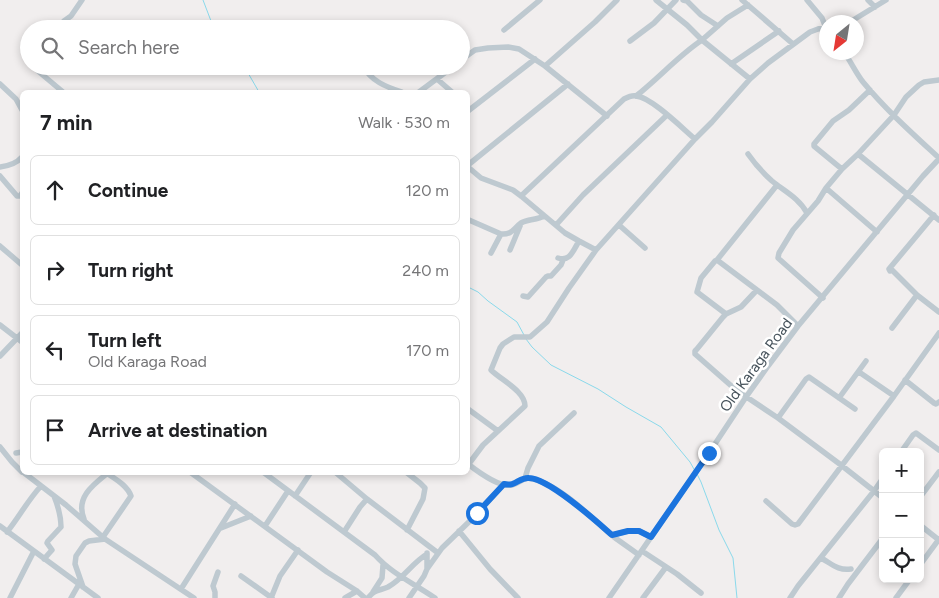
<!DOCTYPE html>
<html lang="en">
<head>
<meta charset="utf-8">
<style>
	body { margin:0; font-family:Figtree,sans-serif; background:#f2f2f2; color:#202124 }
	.controls { position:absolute; right:15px; bottom:15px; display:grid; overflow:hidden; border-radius:8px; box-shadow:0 2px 8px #0003 }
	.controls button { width:45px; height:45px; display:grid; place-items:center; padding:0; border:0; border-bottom:1px solid #e0e0e0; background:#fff; color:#202124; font:25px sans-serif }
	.compass { position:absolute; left:819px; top:15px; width:45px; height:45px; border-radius:50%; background:#fff; box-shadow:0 2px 8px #0003; rotate:210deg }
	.stop { position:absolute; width:15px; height:15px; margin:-11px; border:4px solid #1b74de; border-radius:50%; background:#fff }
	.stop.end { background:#1b74de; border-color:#fff; box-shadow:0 1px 5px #0008 }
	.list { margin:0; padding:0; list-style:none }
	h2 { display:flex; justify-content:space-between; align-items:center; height:65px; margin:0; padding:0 20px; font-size:21px }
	h2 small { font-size:16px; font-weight:400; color:#757577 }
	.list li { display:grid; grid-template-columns:32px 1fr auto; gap:15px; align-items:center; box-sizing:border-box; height:70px; margin:0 10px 10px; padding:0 10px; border:1px solid #e0e0e0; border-radius:8px }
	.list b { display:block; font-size:19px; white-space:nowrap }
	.list p { margin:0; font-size:16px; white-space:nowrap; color:#757577 }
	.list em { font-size:16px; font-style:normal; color:#757577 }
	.icon { flex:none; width:28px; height:28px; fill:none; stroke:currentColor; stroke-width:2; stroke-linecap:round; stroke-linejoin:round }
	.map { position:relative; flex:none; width:939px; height:598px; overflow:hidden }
	.search { position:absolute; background:#fff; box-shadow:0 2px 8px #0003; left:20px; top:20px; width:450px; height:55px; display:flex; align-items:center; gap:12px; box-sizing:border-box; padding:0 18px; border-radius:28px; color:#757577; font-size:19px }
	.panel { position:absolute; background:#fff; box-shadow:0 2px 8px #0003; left:20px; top:90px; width:450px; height:385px; border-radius:8px }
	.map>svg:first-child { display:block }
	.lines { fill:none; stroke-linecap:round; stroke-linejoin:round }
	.stream { stroke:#8ad9eb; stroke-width:1 }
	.minor { stroke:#bec9d0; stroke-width:5.5 }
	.route { stroke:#1b74de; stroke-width:6 }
	.labels { text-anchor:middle; stroke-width:5; stroke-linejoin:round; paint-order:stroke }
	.street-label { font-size:15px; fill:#46525b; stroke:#fff }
</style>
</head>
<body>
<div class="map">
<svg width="939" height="598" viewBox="0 0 939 598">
	<rect width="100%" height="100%" fill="#f1eeee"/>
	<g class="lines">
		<!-- stream -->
		<path class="stream" d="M203,0L211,21L219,29
			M244,66L259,92
			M468,287L478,292L488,301L517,322L524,335
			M526,339L532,347L551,365L598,389L626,407L661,427L690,462L695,471
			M697,474L701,482L719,530L733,558L737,598"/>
		<!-- minor -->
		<path class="minor" d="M683,0L687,1L701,15L718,26
			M742,0L793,44
			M807,0L822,18L826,28
			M868,0L875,7
			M748,5L727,18L702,40L750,79
			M850,22L886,0
			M59,29L64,21L71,16L82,0
			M504,30L540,0
			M630,41L654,23L676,0
			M844,52C851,62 856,73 863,82C886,110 913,134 939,158
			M461,60L475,50L488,48L508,47L519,49L545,66L607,116
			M731,64L779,31
			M36,66L38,71L63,92
			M363,66C371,81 386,87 402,92
			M545,66L595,22L617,0
			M437,79L452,92
			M939,80L924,82L919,85L906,97L894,115L858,154L939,220
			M0,84L16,99L22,110
			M419,92L454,66
			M636,96C659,78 678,56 702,40L687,25L656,0
			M468,111L535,59
			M748,154C755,164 763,173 772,181C784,191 799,198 807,213
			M468,165L568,84
			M0,167C8,166 16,164 22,157
			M468,167L481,178L513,190L521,196L565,233L579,241L596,250L695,139L712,122L750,79L768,63L810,32L818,29L826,27
			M842,169L814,146V144L833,121L849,110L870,90
			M0,176L17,196H20L22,193
			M826,188L877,232
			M521,196L624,99C628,97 632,95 636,96C651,97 682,128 695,139
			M934,215L889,269L890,271L892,270L917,295L939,312
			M469,220L501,234
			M556,225L583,195L667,115
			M619,225L645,248
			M0,246L22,265
			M510,250L520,226
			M491,253L501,234C512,235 513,229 521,223C528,219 537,220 544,216
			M558,258C570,262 573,251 579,241
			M717,260L777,185
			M756,291L741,307L726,314L723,317L697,349L695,351V354L736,390L778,418L841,465L883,498
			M523,296L528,297L546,277L548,276H551L561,265L563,260
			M823,298L778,258L779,253L793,230L818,201L826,188L842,169L858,154
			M726,314L697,292L701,278L715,261L717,260L777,305L798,326
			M0,325L22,342
			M892,328L917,295
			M0,356L22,333
			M859,372L894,396
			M905,380L934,403L936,404L939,402
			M839,398L866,361
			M468,409L498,431
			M778,418L806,379L809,377L855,409
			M0,447L12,462L22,472
			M901,452L913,435L916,433L939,450
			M16,453L22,452
			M468,464C477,471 500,488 512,485C523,482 523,475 537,480C566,490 591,518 614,537C622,543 631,549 639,555
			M468,465L483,445L525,406C525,391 501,380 491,370L500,348L503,344L514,337H530L547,322L569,288L596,250
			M23,472L66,505L105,539L194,598
			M190,472L327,572L357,591L365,598
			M263,472L375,555C392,574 415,584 435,598
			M335,472L367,499L438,553
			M406,472L420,483L425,488L423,499L407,530
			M525,478L528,468L539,446L574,413
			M295,496L311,472
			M920,497L939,472
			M766,501L792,524L795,525L798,524L894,396L939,333
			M84,519C75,497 94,484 109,472
			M920,525L939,540
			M0,526L98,598
			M265,526L288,491
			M221,528L251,516
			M459,531L490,569L518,598
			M7,532C19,517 28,500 41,486
			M344,532L360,507L367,499
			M613,535L628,531H639L651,537
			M103,537L131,496C127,485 115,479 105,472
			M642,551L677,574L701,593
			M821,558C832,564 838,571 851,569
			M44,559L52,550L47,543L48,541L61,527C61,516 58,506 54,496
			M920,565L939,539
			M427,569L442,548L474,517L504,484
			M241,576L272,598
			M83,587L75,564L76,556L85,543L89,541L105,539
			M181,589L235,504
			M373,592L382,578L383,565
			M10,598L34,551
			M71,598L79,584
			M215,598V592L213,586L218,572
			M271,598L280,576L298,550
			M345,598L357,591
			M368,598C375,589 379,591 388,587C404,578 412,563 427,554
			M409,598L424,576L427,569V553
			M609,598L709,453L746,397L768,366L798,326L923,176L939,159
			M643,598L666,567
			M790,598L798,586L874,491L883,478
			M839,598L848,584L883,538
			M896,598L910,579"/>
	</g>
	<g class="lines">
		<!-- route -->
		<path class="route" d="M477,513L504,484C516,487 519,477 529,478C550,479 596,521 612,535L628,531H639L651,537L709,453"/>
	</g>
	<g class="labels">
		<!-- street labels -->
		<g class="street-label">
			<text transform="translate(756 365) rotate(-54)" y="5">Old Karaga Road</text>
		</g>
	</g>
</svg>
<div class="controls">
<button>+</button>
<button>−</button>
<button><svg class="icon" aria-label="locate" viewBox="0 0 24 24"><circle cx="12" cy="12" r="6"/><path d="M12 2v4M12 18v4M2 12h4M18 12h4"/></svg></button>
</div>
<svg class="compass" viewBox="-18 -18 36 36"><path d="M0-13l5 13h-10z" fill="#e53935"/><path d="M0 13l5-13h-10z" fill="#757577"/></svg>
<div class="stop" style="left:477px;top:513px"></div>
<div class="stop end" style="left:709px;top:453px"></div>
<div class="search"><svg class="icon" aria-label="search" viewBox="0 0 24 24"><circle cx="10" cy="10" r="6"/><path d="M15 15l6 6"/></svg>Search here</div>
<section class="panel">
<h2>7 min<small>Walk · 530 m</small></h2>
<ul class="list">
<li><svg class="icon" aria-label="ahead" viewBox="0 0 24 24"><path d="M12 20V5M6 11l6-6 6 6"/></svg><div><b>Continue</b></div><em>120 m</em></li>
<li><svg class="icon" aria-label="right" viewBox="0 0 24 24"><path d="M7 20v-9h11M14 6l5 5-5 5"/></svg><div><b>Turn right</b></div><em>240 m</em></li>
<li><svg class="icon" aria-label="left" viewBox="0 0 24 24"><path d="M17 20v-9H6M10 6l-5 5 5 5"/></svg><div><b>Turn left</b><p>Old Karaga Road</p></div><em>170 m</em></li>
<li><svg class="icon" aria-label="arrive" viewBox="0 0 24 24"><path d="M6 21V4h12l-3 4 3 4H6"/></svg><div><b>Arrive at destination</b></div></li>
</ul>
</section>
</div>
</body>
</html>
